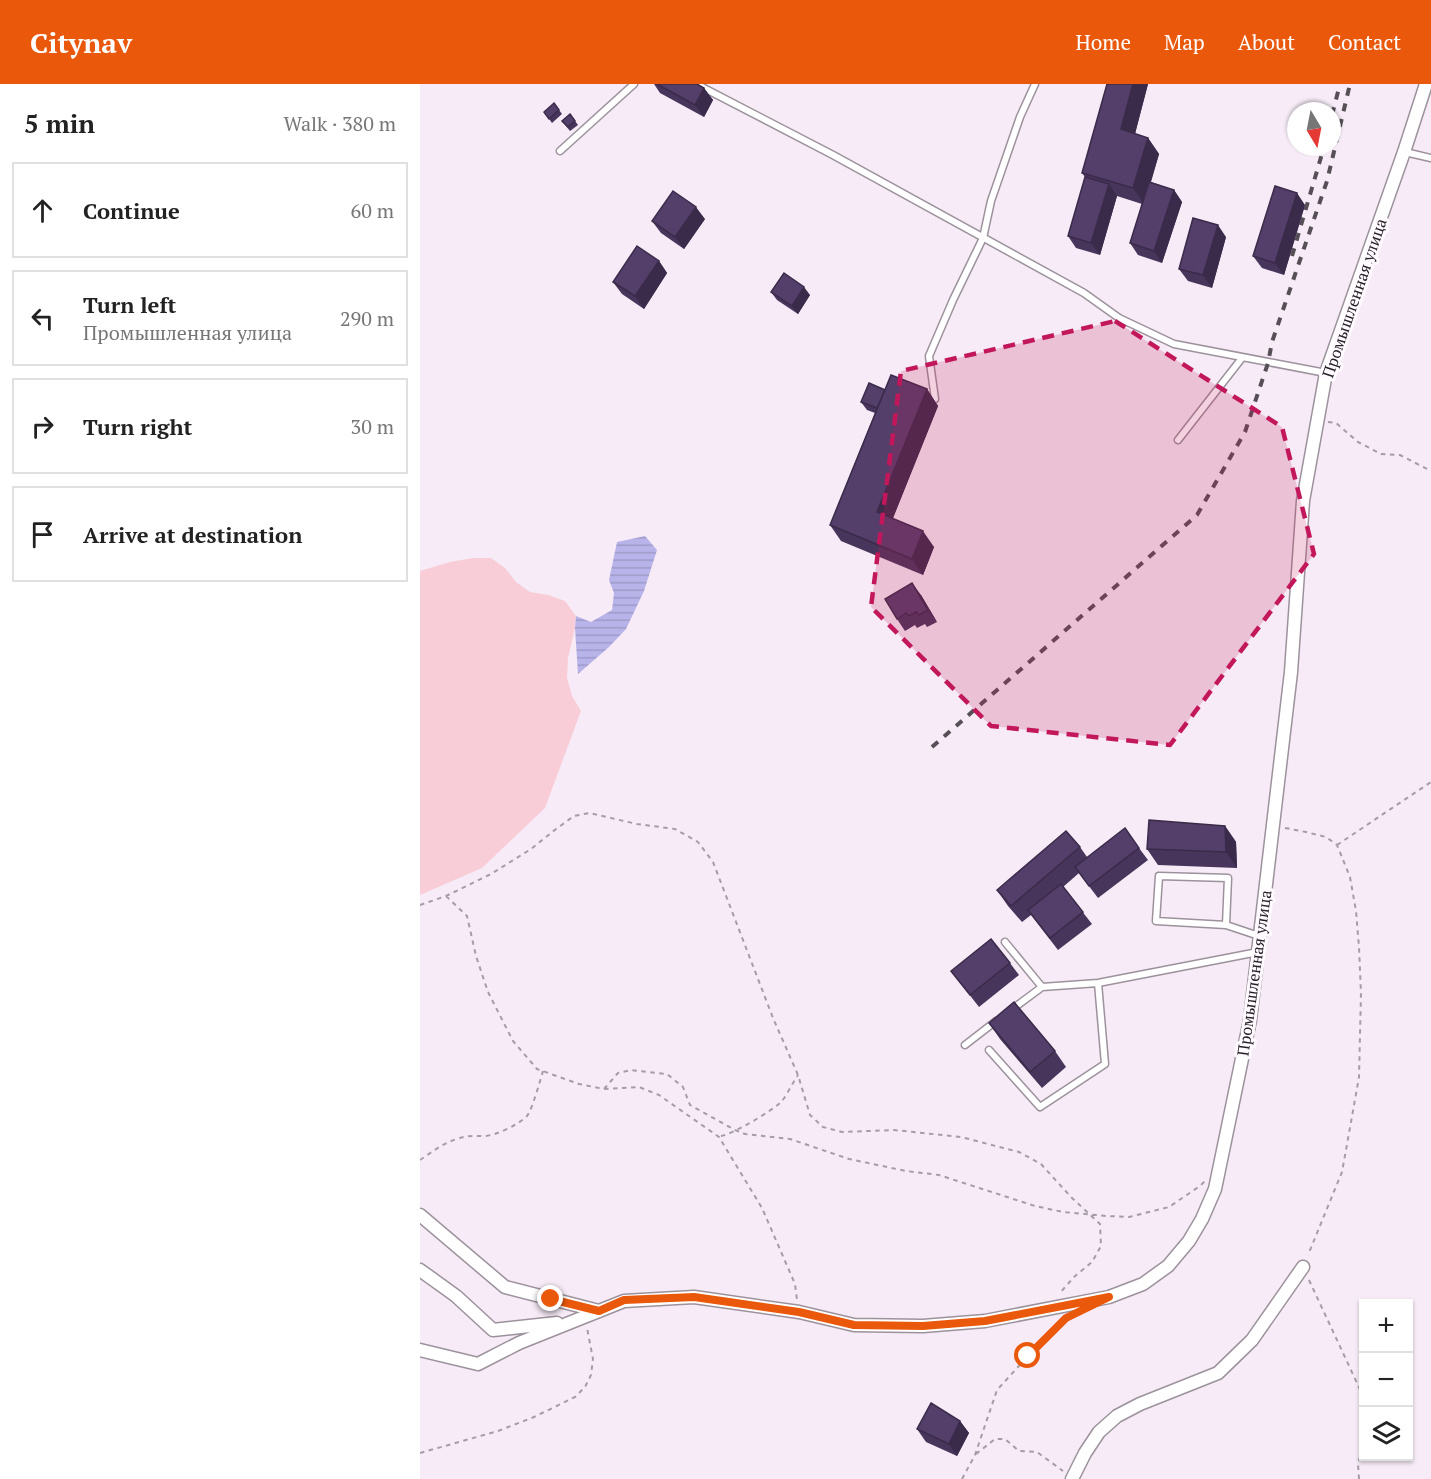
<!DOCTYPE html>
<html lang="en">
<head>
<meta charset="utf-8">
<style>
	body { margin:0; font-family:"PT Serif",serif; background:#f2f2f2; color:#222 }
	.controls { position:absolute; right:18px; bottom:18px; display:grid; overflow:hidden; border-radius:0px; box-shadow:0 2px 4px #0004 }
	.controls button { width:54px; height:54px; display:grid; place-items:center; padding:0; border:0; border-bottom:2px solid #e0e0e0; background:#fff; color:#222; font:30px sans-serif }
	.compass { position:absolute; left:867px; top:18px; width:54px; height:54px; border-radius:50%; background:#fff; box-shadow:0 2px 4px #0004; rotate:170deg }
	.stop { position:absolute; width:18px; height:18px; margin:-14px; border:4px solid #ea580c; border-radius:50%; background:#fff }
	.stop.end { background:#ea580c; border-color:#fff; box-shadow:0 2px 6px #0008 }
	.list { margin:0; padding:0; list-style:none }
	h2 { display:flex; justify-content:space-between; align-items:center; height:78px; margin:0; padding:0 24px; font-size:26px }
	h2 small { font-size:20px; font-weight:400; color:#767676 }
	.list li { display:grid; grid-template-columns:39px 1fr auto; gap:18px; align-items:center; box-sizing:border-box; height:96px; margin:0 12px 12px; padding:0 12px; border:2px solid #e0e0e0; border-radius:0px }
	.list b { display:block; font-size:22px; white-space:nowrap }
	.list p { margin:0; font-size:20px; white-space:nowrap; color:#767676 }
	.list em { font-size:20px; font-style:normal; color:#767676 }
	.icon { flex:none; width:33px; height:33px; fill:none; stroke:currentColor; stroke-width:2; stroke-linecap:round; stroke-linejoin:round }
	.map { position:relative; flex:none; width:1011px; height:1395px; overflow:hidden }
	header { display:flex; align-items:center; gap:36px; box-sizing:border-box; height:84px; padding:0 30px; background:#ea580c; color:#fff }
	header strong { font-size:28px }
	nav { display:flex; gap:33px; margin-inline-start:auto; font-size:21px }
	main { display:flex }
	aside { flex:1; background:#fff }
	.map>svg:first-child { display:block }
	.grass { fill:#f9cdd7 }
	.water { fill:url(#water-rules) }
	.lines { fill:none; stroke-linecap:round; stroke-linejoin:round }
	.lane-casing { stroke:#9c929c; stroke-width:9 }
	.street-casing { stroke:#9c929c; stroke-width:15 }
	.path { stroke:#a59da5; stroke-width:2; stroke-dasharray:4.5 4.5; stroke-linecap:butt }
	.lane { stroke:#fff; stroke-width:6 }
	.street { stroke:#fff; stroke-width:12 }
	.rail { stroke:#565056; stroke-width:4; stroke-dasharray:8 8; stroke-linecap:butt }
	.wall { fill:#48355b }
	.shaded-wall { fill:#3b2b4a }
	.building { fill:#543e6a; stroke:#3b2b4a; stroke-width:1.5 }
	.route { stroke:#ea580c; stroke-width:8 }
	.marked { fill:#c2185b; fill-opacity:0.2; stroke:#c2185b; stroke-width:4.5; stroke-dasharray:12 8; stroke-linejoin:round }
	.labels { text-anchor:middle; stroke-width:6; stroke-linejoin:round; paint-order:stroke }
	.street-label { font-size:16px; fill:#252125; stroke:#fffaff }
</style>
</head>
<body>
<header>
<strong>Citynav</strong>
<nav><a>Home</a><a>Map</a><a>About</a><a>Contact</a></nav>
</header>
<main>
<aside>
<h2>5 min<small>Walk · 380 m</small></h2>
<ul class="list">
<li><svg class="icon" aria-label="ahead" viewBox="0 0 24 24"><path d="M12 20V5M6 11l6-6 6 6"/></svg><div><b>Continue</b></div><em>60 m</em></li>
<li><svg class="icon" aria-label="left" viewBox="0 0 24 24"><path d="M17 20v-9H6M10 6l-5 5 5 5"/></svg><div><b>Turn left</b><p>Промышленная улица</p></div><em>290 m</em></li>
<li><svg class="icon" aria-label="right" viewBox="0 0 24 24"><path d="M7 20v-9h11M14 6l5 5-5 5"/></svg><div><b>Turn right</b></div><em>30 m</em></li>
<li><svg class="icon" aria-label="arrive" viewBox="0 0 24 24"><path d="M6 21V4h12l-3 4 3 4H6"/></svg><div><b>Arrive at destination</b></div></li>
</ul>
</aside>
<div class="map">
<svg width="1011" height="1395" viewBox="0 0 1011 1395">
	<defs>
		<pattern id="water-rules" width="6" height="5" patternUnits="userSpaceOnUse" patternTransform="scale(1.5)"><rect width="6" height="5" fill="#b8b4ea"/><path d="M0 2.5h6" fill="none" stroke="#9e9ac9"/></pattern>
	</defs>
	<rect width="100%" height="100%" fill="#f6ebf6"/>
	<!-- grass -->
	<path class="grass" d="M53,474H71L85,484L96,498L110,508L128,511L145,517L156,532L155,544L148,574L147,594L152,612L161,627L125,724L62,784L0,811V487L30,478Z"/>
	<!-- water -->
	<path class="water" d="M225,452L237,466L224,507L206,545L189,563L158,590L155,544L156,532L171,538L192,526L194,509L189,496L197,458Z"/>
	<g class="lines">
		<defs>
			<path id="lane" d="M276,0L413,71L664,209L699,234L754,260L906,289
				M140,67L214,0
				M985,68L1011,74
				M515,315L509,272L533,216L563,154L571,117L600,33L615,0
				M758,356L822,274
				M806,841L808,794L739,792L736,837L806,841L839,852
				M585,858L622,903L678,899L838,868
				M591,926L622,903
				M545,961L576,937
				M569,966L620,1023L685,980L678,899"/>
			<path id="street" d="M0,1131L85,1203L179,1227
				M0,1186L36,1212L73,1246L137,1239
				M0,1266L58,1280L99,1259L204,1217L274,1213L379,1228L434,1241L503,1242L565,1237L689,1213L723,1200L748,1182L769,1157L782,1135L795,1105L830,936L871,588L883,417L906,289L984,68L1006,0
				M652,1395L665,1369L679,1348L697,1332L720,1320L798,1289L832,1256L883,1183"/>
		</defs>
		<!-- lane casing -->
		<use href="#lane" class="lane-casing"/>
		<!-- street casing -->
		<use href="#street" class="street-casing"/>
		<!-- path -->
		<path class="path" d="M908,338L916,339L938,358L961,370L980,371L1011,387
			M865,744L886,748L906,753L917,761L930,793L936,827L939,863L941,909L939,993L931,1038L922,1088L888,1171
			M917,761L1011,698
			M26,812L47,832L56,872L68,908L93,957L117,985L159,1000L184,1005L219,1003L239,1011L299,1053L342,1124L375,1200L377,1216
			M0,821L26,812L71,790L111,765L136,745L154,732L169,729L217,740L255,745L278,758L293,778L353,934L378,991L390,1031L403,1043L422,1048L474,1046L541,1053L599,1068L621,1080L651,1113L680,1140L681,1162L672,1178L654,1193L639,1210
			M184,1005L198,989L211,986L247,990L263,1003L270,1021L315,1046L325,1050L370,1055L429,1075L486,1087L519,1091L615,1122L643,1128L687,1132L709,1133L749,1123L780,1102L785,1097
			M301,1052C313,1050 350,1028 360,1019C365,1015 373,998 378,991
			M0,1076C12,1068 23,1059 37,1055C48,1051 54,1052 65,1052C77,1051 98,1041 107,1032C112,1026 120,997 123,987
			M889,1196L944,1314
			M0,1369L78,1347L114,1333L155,1313L165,1303L171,1291L173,1275L167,1244
			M556,1370L575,1355H585L599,1367L617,1368L643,1387
			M542,1395L555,1371L577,1306L608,1272L646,1234
			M939,1395L938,1380L944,1358"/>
		<!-- lane -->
		<use href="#lane" class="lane"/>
		<!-- street -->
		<use href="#street" class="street"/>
		<!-- rail -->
		<path class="rail" d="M912,31L920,0
			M872,172L904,63
			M512,663L777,431L825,348L848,279L852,258L907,97L930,0"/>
	</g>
	<!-- wall -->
	<path class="wall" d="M234,0H277L284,4L293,16L284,33L240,9Z
		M687,0H728L715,50L728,54L739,70L731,98L754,106L762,118L742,179L718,171L710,159L722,120L697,112L680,171L656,164L648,152L665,93L662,89Z
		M139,26L142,30L132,39L124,28Z
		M142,37H155L158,41L150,47Z
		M885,121L864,191L842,184L833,172Z
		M285,135L264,165L241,149L232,137Z
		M806,153L792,204L768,197L759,185Z
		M239,177L247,189L224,225L202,210L193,198Z
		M351,208L390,211L378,230L357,216Z
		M507,305L518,322L473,434L514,463L503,491L421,457L410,441L455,329L447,326L441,318L465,306Z
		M501,511L517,538L507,543L505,540L497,544L495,541L485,547L477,535Z
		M805,742L816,758L817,784L738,781L727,765Z
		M660,763L667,773L719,764L728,776L678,814L659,789L643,803L672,840L638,866L611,831L602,838L588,822L577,806Z
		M590,879L599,891L559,923L531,887Z
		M569,939L635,967L646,983L622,1004L580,955Z
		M540,1337L549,1349L537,1372L506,1358L497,1345Z"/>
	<!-- shaded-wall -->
	<path class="shaded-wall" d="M713,0H728L712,61L701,45Z
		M284,4L293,16L284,33L275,21Z
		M728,54L739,70L724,120L713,104Z
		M689,100L697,112L680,171L671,159Z
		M754,106L762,118L742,179L734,167Z
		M877,109L885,121L864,191L855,179Z
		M276,123L285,135L264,165L255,153Z
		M798,141L806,153L792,204L783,191Z
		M239,177L247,189L224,225L215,212Z
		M384,203L390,211L378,230L372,222Z
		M507,305L518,322L469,444L457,428Z
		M503,447L514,463L503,491L492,475Z
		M492,499L501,511L517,538L508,526Z
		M805,742L816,758L817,784L806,768Z
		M540,1337L549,1349L537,1372L529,1360Z"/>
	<!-- building -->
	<path class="building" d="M237,0H277L284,4L275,21Z
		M687,0H713L701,45L728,54L713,104L662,89Z
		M134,19L139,26L129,35L124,28Z
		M150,30L155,37L148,43L142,37Z
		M665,93L689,100L671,159L648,152Z
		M729,98L754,106L734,167L710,159Z
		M855,102L877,109L855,179L833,172Z
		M253,107L276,123L255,153L232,137Z
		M773,134L798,141L783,191L759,185Z
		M217,162L239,177L215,212L193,198Z
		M364,189L384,203L372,222L351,208Z
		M471,291L507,305L457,428L503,447L492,475L410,441Z
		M449,299L465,306L457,324L441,318Z
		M492,499L508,526L499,531L496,528L489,532L486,529L477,535L465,515Z
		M729,736L805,742L806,768L727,765Z
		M705,744L719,764L669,802L655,783Z
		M646,747L660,763L591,822L577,806Z
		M641,800L663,828L630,854L608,826Z
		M571,855L590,879L550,911L531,887Z
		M594,918L635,967L610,988L569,939Z
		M511,1319L540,1337L529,1360L497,1345Z"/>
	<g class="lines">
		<!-- route -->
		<path class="route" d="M131,1215L179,1227L204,1216L274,1213L379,1228L434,1241L503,1242L565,1237L689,1213L646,1234L608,1272"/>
	</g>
	<!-- marked area -->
	<path class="marked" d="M695,237L862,343L894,470L750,661L571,642L451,523L481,287Z"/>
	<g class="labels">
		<!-- street labels -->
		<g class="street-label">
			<text transform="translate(934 214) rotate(-71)" y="6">Промышленная улица</text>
			<text transform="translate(834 889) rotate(-82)" y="6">Промышленная улица</text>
		</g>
	</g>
</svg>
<div class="controls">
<button>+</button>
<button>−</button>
<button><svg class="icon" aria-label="layers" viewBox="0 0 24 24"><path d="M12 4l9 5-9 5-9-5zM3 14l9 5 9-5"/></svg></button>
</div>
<svg class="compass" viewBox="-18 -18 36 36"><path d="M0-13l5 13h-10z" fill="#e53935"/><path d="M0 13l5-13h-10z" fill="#767676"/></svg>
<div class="stop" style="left:608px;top:1272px"></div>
<div class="stop end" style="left:131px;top:1215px"></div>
</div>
</main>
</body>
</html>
